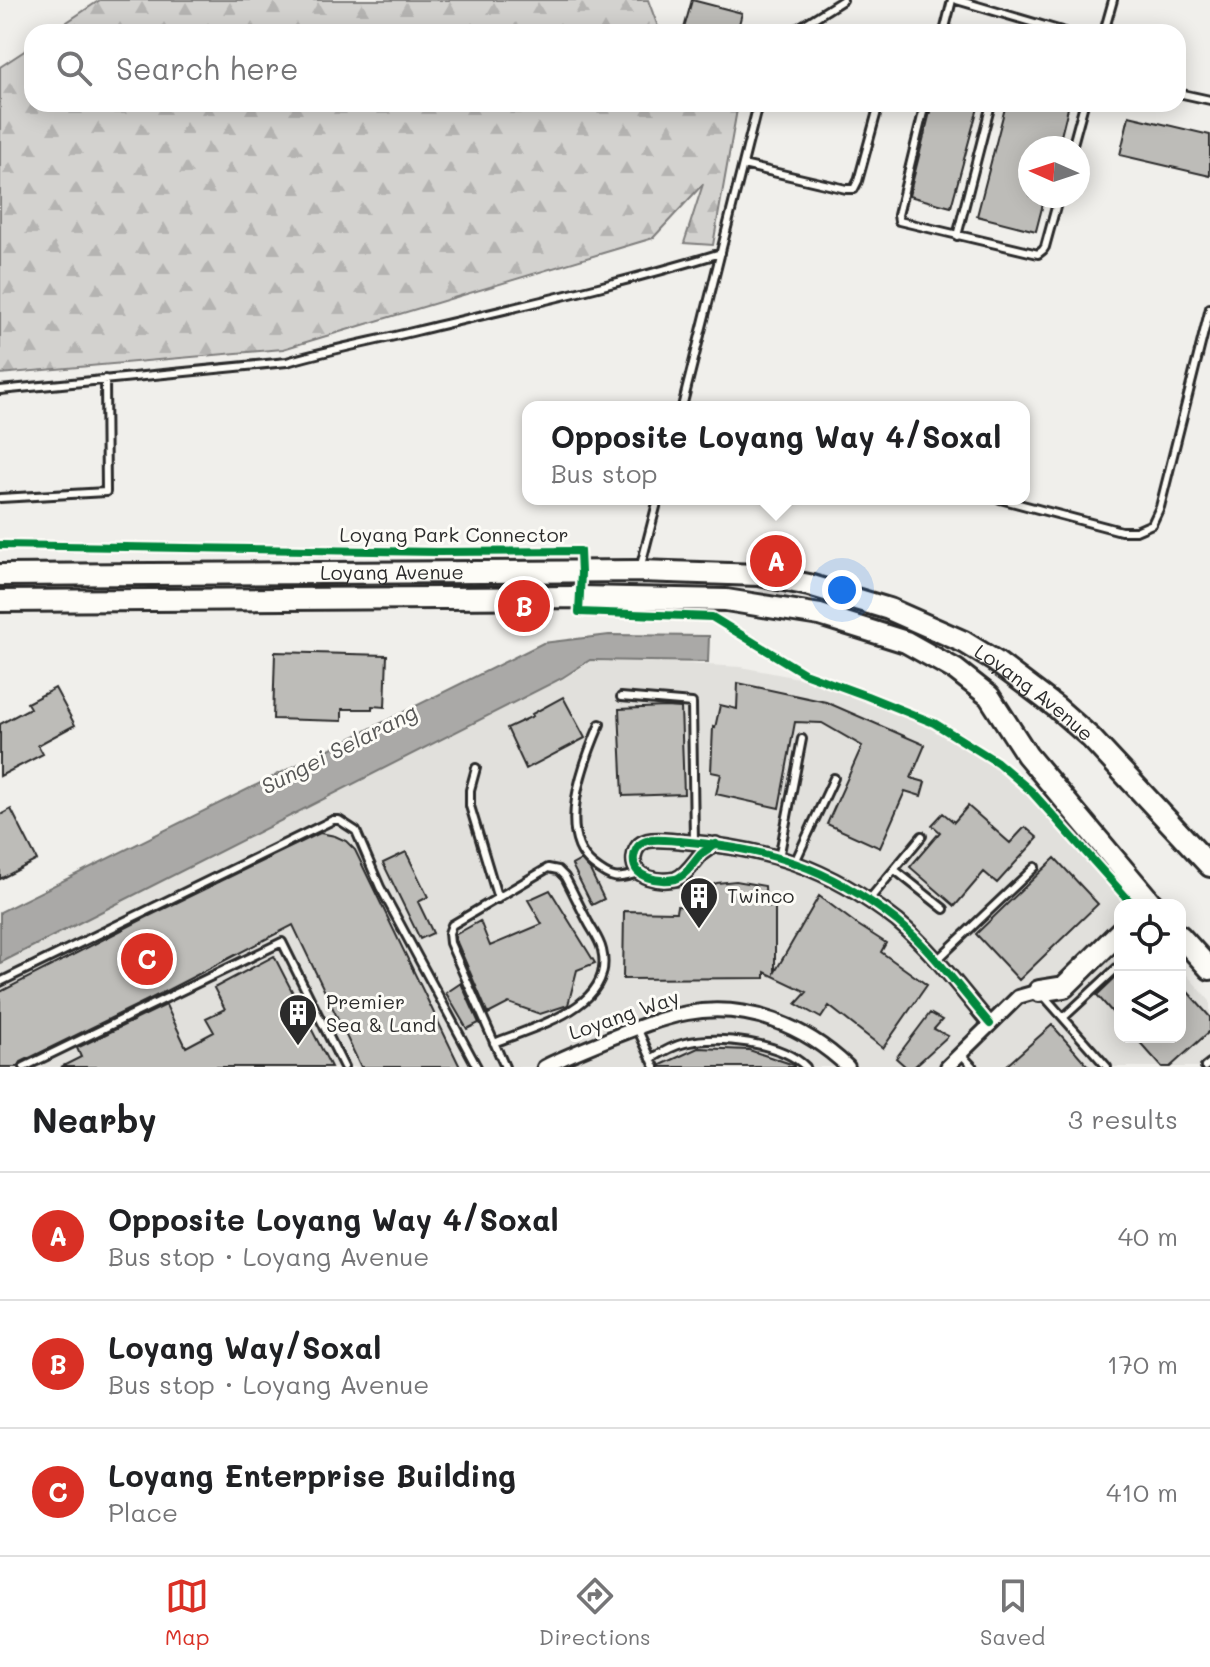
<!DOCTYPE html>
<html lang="en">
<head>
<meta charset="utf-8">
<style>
	body { margin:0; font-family:Mali,sans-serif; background:#f2f2f2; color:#202124 }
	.controls { position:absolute; right:24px; bottom:24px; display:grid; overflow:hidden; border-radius:16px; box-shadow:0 4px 20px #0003 }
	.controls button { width:72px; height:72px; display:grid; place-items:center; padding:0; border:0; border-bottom:2px solid #e0e0e0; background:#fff; color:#202124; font:40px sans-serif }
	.compass { position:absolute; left:1018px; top:136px; width:72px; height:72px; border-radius:50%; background:#fff; box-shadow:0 4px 20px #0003; rotate:273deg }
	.you { position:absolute; left:842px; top:590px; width:28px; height:28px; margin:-20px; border:6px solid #fff; border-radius:50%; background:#1a73e8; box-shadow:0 0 0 12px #1a73e833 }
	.badge { display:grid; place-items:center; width:52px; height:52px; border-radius:50%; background:#d93025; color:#fff; font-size:26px; font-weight:700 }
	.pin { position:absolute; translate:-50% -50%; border:4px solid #fff; box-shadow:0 2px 8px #0006 }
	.popup { position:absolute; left:522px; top:401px; width:508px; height:104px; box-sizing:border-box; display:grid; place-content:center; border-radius:16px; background:#fff; filter:drop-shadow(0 2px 6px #0005); font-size:26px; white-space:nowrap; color:#757577 }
	.popup b { font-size:30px; color:#202124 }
	.popup::after { content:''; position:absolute; left:50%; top:100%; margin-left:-16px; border:16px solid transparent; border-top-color:#fff }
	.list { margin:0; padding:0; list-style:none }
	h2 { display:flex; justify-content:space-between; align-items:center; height:104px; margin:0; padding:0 32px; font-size:34px }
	h2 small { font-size:26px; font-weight:400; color:#757577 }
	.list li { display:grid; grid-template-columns:52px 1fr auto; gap:24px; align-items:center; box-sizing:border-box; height:128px; padding:0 32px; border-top:2px solid #e0e0e0 }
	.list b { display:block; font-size:30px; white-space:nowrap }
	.list p { margin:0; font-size:26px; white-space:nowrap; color:#757577 }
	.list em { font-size:26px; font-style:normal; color:#757577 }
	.icon { flex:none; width:44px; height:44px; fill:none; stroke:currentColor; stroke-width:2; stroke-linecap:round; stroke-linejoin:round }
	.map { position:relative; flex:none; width:1210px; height:1067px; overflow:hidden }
	.search { position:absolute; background:#fff; box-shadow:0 4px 20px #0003; left:24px; right:24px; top:24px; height:88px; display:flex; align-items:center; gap:20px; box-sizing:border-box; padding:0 28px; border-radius:24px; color:#757577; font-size:30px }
	.sheet { height:488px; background:#fff }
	nav { display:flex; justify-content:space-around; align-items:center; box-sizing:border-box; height:112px; border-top:2px solid #e0e0e0; background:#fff; font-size:22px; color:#757577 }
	nav a { display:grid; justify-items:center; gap:4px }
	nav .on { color:#d93025 }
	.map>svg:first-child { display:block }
	.built { fill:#e1e0dc }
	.forest { fill:url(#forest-firs); stroke:#7f7e7d; stroke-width:2 }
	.water { fill:#aaa9a7; stroke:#777775; stroke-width:2 }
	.building { fill:#bdbcb8; stroke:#2b2b2b; stroke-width:2 }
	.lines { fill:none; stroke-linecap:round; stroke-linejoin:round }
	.lane-casing { stroke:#2b2b2b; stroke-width:12 }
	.street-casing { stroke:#2b2b2b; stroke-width:18 }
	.primary-casing { stroke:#2b2b2b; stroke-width:26 }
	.lane { stroke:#fdfcf7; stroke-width:6 }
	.street { stroke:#fdfcf7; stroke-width:12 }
	.primary { stroke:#fdfcf7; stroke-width:20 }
	.cycleway-casing { stroke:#fdfcf7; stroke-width:13 }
	.cycleway { stroke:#00873e; stroke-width:8 }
	.labels { text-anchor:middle; stroke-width:6; stroke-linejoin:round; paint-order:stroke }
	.street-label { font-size:20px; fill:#2b2b2b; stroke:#fdfcf7 }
	.poi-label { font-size:20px; fill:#2b2b2b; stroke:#fdfcf7; text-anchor:start }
	.water-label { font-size:22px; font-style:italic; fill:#575756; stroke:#fdfcf7 }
</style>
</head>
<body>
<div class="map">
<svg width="1210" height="1067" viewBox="0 0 1210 1067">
	<defs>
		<pattern id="forest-firs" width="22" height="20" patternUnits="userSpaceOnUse" patternTransform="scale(2)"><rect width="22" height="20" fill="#d3d2cf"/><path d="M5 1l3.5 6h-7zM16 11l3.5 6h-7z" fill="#b5b4b2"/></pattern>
	</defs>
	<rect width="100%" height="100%" fill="#f0efeb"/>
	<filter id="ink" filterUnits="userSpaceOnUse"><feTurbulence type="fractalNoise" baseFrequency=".0125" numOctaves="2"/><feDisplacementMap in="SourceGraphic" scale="16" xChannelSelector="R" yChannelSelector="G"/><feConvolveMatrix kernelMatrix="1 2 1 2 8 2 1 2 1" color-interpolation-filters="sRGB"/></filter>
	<g filter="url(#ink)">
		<!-- built -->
		<path class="built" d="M609,660L640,661L741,667L803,679L865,698L919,721L957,741L992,764L1024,792L1125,905H1120V1037H1180V967L1210,1001V1067H0V963L556,681L558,682L590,662H608Z"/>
		<!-- forest -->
		<path class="forest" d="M100,0H648L660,32H52Z
			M32,46V104H738L713,245L684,243L703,184L653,238L283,349L0,374V67Z"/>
		<!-- water -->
		<path class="water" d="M609,635L709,636L708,662L590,660L562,678L0,963V912L543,643Z"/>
		<!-- building -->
		<path class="building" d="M692,0L742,13L737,32H683Z
			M932,104H979L951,207L909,196Z
			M1006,104H1069L1058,148H1030V196H1045L1036,231L977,216Z
			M1129,116L1210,135V176L1120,155Z
			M275,652L387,655L385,707L372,706V709H342V721L273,719Z
			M738,683L826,702L925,745L911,778L925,782L921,796L905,791L880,848L827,824L862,746L822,723L795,722L779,808L716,794L721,774L711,772L713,727L715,728L720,705L737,709Z
			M55,688L75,725L38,745L43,754L0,776V724L30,708L27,703Z
			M563,697L585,738L526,769L507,728L533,716L532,714Z
			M665,707L681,708L684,794L623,796L619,709Z
			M968,806L1010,843L1025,827L1038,838L997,883L984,872L955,906L910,867L940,832L932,825L943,813L954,822Z
			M11,809L37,860L0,879V815Z
			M320,833L335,836L346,841L355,850L460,1067H361L293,925L160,994L21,1062L18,1067H0V992L147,917Z
			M406,852L428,897L418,902L433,933L420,939L383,863Z
			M1055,858L1098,904L1019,980L976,934Z
			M581,860L590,870L604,899L592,905L572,865Z
			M736,881L765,886L766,906L775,907V972L819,896L858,925L886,943L881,952L927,985L883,1048L829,1006L821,1018L796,1004L807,992L765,972V978L623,979L624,911L676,912L677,906L702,908L703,889L717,883Z
			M550,890L595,963L577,970L568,1005L540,1014L509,1003L488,1014L456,940L455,935L480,921L490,946L542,924L528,900Z
			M274,956L331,1067H61L81,1057L77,1048L166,1005L186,1047L214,1032L206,1018L225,1009L214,988Z
			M1120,973V1021L1097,995Z
			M461,983L479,1023L467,1029L446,993Z
			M1180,983L1210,1017V1031L1170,1067H1162L1135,1037H1180Z
			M930,1013L942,1020L934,1029L948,1036L914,1067H906L896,1058Z
			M1052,1025L1089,1067H1005Z
			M698,1048L749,1050L794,1065V1067H661V1065Z"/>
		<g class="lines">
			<defs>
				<path id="lane" d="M957,0L1065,32
					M792,32L843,0
					M944,32L952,0
					M1104,32L1113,0
					M1178,93L1210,100
					M925,104L898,215L899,221L1038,254L1043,250L1045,247L1059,196
					M1072,148L1084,104
					M743,165L846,189H854L858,181L879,104
					M957,236L991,104
					M0,390L287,362C328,350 370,342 412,332C516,307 620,284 721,253
					M682,407L758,104
					M0,498L106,492L105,379
					M1000,499L1121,531H1136L1152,524L1160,507L1210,308
					M640,569L658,499
					M621,697L692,703L694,842
					M600,724C584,761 555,835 593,865C612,880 616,880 639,873
					M476,768L470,790V806L498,899
					M779,858L802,739
					M795,862L834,778
					M895,870L944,909
					M868,901L922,836
					M936,961L1035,867
					M0,982L333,820H339L356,831L380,887L477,1067
					M1043,995L1107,1067
					M1064,1017L1119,966
					M637,1028L655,1067
					M494,1043C533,1027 616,1007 602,950C600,940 592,930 588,922C580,907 573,892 565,877L558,870L548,868L452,925L449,933L450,943L505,1067
					M961,1054L973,1067
					M651,1059C662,1052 672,1046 685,1043C719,1035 781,1042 806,1067
					M24,1067L282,942L344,1067
					M1205,1067L1210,1063"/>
				<path id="street" d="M716,844C711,847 706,850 701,854C694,862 686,876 675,879C660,882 631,879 634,857C637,834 661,840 679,841C766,848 827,866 897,921C932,950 961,990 990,1024
					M544,1067C566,1056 589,1047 611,1038C636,1028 661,1018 687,1013C747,1002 805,1026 848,1067
					M947,1067L1018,997L1039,991"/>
				<g id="primary">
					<path id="s1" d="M0,575L640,571L759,575L809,585L889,609L964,642L995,661L1056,707L1091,738L1210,866"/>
					<path d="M0,601L580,597L726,600L820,615L906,642L956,670L989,696L1027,755L1153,905"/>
					<path d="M1180,936L1210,969"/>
					<path d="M1039,991L1064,987L1120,932"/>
				</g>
			</defs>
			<!-- lane casing -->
			<use href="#lane" class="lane-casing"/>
			<!-- street casing -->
			<use href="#street" class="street-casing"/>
			<!-- primary casing -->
			<use href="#primary" class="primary-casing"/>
			<!-- lane -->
			<use href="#lane" class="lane"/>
			<!-- street -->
			<use href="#street" class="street"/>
			<!-- primary -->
			<use href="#primary" class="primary"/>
			<defs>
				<path id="cycleway" d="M0,545L437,552L580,551L581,573L579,612L712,617L804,673L867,696L934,723L997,762L1031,791L1133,905
					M716,844C711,847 706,850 701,854C694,862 686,876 675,879C660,882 631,879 634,857C637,834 661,840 679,841C766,848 827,866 897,921C932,950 961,990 990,1024"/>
			</defs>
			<!-- cycleway casing -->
			<use href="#cycleway" class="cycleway-casing"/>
			<!-- cycleway -->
			<use href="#cycleway" class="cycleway"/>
		</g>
	</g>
	<!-- icons -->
	<defs>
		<symbol id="building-pin" viewBox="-11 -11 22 30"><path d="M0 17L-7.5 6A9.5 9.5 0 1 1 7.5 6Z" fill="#2b2b2b" stroke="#fdfcf7"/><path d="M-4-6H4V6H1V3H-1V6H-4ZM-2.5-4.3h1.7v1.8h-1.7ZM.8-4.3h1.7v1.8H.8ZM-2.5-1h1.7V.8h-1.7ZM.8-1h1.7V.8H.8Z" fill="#fff"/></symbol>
	</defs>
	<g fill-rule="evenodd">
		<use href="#building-pin" x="677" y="874" width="44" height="60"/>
		<use href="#building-pin" x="276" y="991" width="44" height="60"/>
	</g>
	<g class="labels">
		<!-- street labels -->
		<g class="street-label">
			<text x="454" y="542">Loyang Park Connector</text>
			<text dy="7" stroke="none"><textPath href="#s1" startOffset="392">Loyang Avenue</textPath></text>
			<text dy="7" stroke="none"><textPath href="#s1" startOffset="1062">Loyang Avenue</textPath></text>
			<text transform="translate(624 1015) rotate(-19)" y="7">Loyang Way</text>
		</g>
		<!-- poi labels -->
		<g class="poi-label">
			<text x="727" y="903">Twinco</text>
			<text x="326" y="1009">Premier<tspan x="326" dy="23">Sea &amp; Land</tspan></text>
		</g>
		<!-- water labels -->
		<g class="water-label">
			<text transform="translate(339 749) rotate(-27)" y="8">Sungei Selarang</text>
		</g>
	</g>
</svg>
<div class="controls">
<button><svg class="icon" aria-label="locate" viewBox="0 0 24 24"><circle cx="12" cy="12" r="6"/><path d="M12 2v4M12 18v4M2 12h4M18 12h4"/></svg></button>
<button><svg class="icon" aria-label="layers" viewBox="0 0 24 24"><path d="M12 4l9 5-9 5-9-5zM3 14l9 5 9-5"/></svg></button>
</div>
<svg class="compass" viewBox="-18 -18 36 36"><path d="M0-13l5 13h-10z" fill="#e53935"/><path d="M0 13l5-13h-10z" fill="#757577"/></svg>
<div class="you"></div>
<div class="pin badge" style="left:776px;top:561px">A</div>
<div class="popup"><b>Opposite Loyang Way 4/Soxal</b>Bus stop</div>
<div class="pin badge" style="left:524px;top:606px">B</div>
<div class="pin badge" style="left:147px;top:959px">C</div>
<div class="search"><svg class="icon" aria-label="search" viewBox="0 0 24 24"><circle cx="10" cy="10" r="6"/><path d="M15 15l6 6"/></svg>Search here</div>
</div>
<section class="sheet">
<h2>Nearby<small>3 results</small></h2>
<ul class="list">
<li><span class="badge">A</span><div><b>Opposite Loyang Way 4/Soxal</b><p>Bus stop · Loyang Avenue</p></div><em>40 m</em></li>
<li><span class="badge">B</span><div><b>Loyang Way/Soxal</b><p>Bus stop · Loyang Avenue</p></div><em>170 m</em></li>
<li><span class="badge">C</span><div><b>Loyang Enterprise Building</b><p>Place</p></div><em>410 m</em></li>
</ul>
</section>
<nav>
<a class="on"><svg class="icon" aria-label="map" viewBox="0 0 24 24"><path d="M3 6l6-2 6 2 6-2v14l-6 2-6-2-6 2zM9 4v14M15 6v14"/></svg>Map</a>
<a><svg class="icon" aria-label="directions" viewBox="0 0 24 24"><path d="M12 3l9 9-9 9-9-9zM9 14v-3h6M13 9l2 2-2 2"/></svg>Directions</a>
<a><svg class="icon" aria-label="saved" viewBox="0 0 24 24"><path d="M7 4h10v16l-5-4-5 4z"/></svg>Saved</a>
</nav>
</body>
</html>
